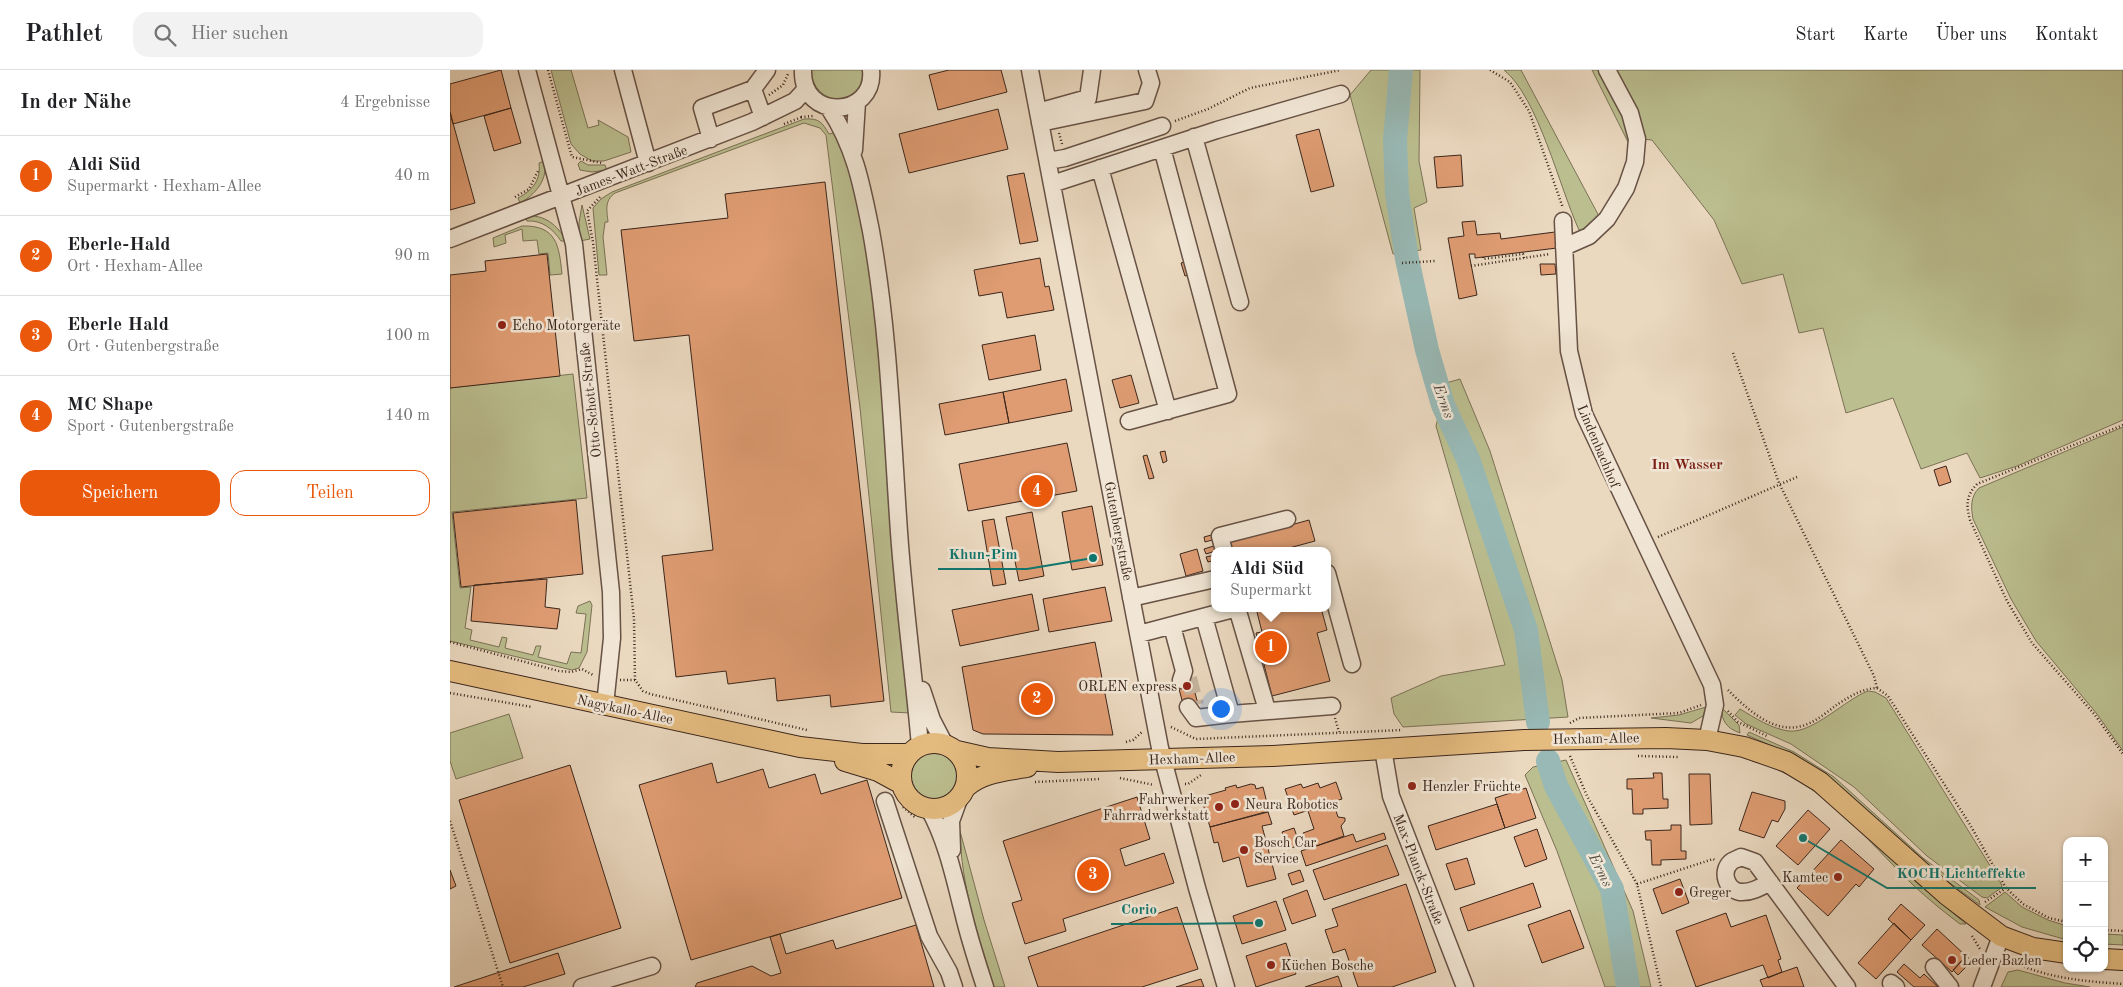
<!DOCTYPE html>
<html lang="de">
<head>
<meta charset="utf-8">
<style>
	body { margin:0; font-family:"Old Standard TT",serif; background:#f2f2f2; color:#202124 }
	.controls { position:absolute; right:15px; bottom:15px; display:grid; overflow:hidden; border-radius:10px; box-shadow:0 1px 4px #0004 }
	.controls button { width:45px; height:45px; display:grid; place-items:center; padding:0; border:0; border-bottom:1px solid #e0e0e0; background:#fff; color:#202124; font:25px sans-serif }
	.you { position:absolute; left:770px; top:638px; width:18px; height:18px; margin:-12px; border:4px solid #fff; border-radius:50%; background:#1a73e8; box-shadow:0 0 0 8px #1a73e833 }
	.badge { display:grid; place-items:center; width:32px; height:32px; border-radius:50%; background:#ea580c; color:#fff; font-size:16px; font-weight:700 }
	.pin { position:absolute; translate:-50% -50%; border:2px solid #fff; box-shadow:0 1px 5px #0006 }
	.popup { position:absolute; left:761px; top:477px; width:120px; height:65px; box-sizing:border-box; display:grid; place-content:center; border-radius:10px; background:#fff; filter:drop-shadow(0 1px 4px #0005); font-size:16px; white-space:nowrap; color:#757577 }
	.popup b { font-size:19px; color:#202124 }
	.popup::after { content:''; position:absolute; left:50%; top:100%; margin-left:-10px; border:10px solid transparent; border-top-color:#fff }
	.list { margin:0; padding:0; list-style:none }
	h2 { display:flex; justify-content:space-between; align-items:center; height:65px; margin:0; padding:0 20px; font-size:21px }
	h2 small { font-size:16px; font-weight:400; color:#757577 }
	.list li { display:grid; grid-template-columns:32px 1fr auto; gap:15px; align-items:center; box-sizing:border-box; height:80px; padding:0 20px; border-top:1px solid #e0e0e0 }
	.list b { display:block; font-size:19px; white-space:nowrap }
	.list p { margin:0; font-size:16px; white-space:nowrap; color:#757577 }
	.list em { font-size:16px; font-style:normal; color:#757577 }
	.actions { display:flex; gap:10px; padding:15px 20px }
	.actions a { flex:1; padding:11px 0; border:1px solid #ea580c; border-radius:15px; text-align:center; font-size:18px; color:#ea580c }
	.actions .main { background:#ea580c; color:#fff }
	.icon { flex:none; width:28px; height:28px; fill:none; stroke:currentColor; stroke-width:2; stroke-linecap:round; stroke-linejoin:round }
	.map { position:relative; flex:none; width:1673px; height:917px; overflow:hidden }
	header { display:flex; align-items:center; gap:30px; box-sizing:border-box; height:70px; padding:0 25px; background:#fff; border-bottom:1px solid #e0e0e0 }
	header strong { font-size:24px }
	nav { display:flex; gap:28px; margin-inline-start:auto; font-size:18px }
	.search { width:350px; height:45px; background:#f2f2f2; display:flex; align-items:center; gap:12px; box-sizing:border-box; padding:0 18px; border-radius:15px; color:#757577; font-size:19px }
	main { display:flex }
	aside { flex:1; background:#fff }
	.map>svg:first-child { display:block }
	.green { fill:#bbbe8f; stroke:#7b7256 }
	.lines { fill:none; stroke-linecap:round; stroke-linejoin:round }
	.river { stroke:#98b9b5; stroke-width:24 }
	.building { fill:#df9c72; stroke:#3b261c }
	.minor-tunnel { stroke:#c7b49e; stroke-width:16; stroke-dasharray:16 8; stroke-linecap:butt }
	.minor-casing { stroke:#675245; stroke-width:19 }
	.major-casing { stroke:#3b261c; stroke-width:22 }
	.path { stroke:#3b261c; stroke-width:2.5; stroke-dasharray:1 2.5; stroke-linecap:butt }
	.minor { stroke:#f1e6d5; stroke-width:16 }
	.major { stroke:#e5bc80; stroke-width:20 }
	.poi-dot { fill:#8f2418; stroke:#f1e6d5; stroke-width:2 }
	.labels { text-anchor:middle; stroke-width:5; stroke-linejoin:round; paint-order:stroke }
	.street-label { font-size:14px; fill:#3b261c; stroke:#f1e6d5 }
	.poi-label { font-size:14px; fill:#3b261c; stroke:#f1e6d5; text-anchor:start }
	.water-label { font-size:15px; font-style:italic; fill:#524b42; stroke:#f1e6d5 }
	.neighbourhood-label { font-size:15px; font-weight:bold; fill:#7a1f14; stroke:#f1e6d5 }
	.leader { fill:none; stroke:#0f766e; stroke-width:2 }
	.callout-dot { fill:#0f766e; stroke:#f1e6d5; stroke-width:2 }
	.callout-label { font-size:15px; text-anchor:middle; font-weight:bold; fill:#0f766e; stroke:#f1e6d5; stroke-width:5; stroke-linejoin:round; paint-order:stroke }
</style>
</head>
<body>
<header>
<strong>Pathlet</strong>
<div class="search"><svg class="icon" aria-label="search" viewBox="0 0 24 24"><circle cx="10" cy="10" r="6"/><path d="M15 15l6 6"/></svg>Hier suchen</div>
<nav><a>Start</a><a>Karte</a><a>Über uns</a><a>Kontakt</a></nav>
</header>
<main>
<aside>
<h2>In der Nähe<small>4 Ergebnisse</small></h2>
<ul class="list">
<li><span class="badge">1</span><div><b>Aldi Süd</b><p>Supermarkt · Hexham-Allee</p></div><em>40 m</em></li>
<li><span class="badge">2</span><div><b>Eberle-Hald</b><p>Ort · Hexham-Allee</p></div><em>90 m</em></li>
<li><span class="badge">3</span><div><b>Eberle Hald</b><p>Ort · Gutenbergstraße</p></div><em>100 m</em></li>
<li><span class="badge">4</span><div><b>MC Shape</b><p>Sport · Gutenbergstraße</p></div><em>140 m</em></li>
</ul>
<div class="actions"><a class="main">Speichern</a><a>Teilen</a></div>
</aside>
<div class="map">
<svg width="1673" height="917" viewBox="0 0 1673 917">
	<rect width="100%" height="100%" fill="#ead8bf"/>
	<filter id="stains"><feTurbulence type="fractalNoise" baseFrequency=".004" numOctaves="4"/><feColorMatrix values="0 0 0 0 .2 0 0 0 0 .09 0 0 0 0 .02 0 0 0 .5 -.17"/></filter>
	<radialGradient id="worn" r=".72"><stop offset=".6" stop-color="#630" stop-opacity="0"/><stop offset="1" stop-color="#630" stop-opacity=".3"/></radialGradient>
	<!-- green -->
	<path class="green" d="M101,0H121L138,58L149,55L148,50L178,67L181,82L154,91H142L130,84L121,74Z
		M361,0H413C415,37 364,40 361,0Z
		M921,0H970L969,91L977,132L964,138L971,180L943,184L900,25Z
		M1054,0H1071L1150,148L1139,162L1129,160C1110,119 1088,27 1054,0Z
		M1142,0H1155L1177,44L1180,76Z
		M1163,0H1673V350L1567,396L1530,408L1517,383L1471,399L1443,328L1396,343L1373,258L1349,263L1333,204L1292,214L1264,150L1202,70L1191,69Z
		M354,49C369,48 372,52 379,64L387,62L402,103L420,184L460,643L441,642L410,338L376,65L370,58L354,53L165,123C154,131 157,140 158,152H155L153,167L157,205H149L143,138L151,129L162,122Z
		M94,91C99,109 85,125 70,133L68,128C83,120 91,110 89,93Z
		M131,91L138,95H155L157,100L142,102L130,100L128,94Z
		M132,135L140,169L130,171L129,153Z
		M75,146C94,144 108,155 116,171H111C103,159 92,150 77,151Z
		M72,156C107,155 109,176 112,204L100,205L98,183L89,184L87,170L73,171L72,159L55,165L56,173L44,177L43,168Z
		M123,304L137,428L2,442L10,518L21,517L15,558L22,560L20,570L49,577L52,567L57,568L55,578L83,585L86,576H91L88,587L117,594L121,582L131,583L136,544L126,543L128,536L140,531L142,535L137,582L129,598L122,600L0,571V318Z
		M1010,309L1040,381L1112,610L1118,647L953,657L944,644L941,628L991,606L1055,595L986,356L996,313Z
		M1673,357V681L1647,644L1586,571L1561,529L1523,449C1521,438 1520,427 1529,418Z
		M1418,621L1425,622L1436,628L1552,815L1551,818L1537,828L1532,827L1477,786L1404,717L1341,674L1296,654L1285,645L1290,639C1305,648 1322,659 1339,661C1362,664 1396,629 1418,621Z
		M1256,637L1253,646L1241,653L1201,648L1229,645Z
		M1271,637L1289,655L1290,663C1276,658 1272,651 1271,637Z
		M59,644L73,688L6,709L0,691V663Z
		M1299,662L1344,682L1384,707L1473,788L1529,830L1530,835L1482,800L1382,710L1343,685L1297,665Z
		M458 707a26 26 0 1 1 52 0a26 26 0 1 1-52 0Z
		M1299,687L1347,705L1422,768L1466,812L1516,854H1510C1494,842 1478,829 1463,815C1415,769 1370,708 1302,691Z
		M1116,690L1183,841L1201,917H1155L1107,781L1075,705L1083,697Z
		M510,761L534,850L555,917H544C528,865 511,816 510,761Z
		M1555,822L1572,837L1598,850L1617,856V870L1572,857L1535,837Z
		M1654,864L1673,865V875L1654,874Z
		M1568,900L1615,913L1640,917H1551L1558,902Z"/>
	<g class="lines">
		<!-- river -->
		<path class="river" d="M951,0L945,70L947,124L957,189L977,280L993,335L1018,389L1076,560L1088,652
			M1098,691L1106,716L1162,819L1178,917"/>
	</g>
	<!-- building -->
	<path class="building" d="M51,0L61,38L3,54L0,42V14Z
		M499,0H551L557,22L488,40L479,5Z
		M61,38L71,73L44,81L34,46Z
		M548,39L558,79L459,103L449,64Z
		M0,42L25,133L0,140Z
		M869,59L884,116L861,122L846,65Z
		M1011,85L1013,116L987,118L984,87Z
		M574,103L588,171L570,174L557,106Z
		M375,112L434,631L381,637L380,625L327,631L325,608L278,614L276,601L226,607L212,486L263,480L239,265L184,271L171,160L278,148L275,124Z
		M1025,151L1027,165L1050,163L1051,169L1105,162L1107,178L1025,188V184H1019L1027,225L1009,229L998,168L1014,166L1012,152Z
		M97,184L110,306L0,318V205L36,201L35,191Z
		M590,188L595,217L599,216L604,240L557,248L552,222L529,226L524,200Z
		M739,191L742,204L735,206L731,193Z
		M1090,194H1105L1106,204L1091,205Z
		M585,265L591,300L539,310L532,275Z
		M681,305L689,333L670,338L662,310Z
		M616,309L622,341L559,353L553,322Z
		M553,322L559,353L495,365L489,334Z
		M617,373L627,421L518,441L509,394Z
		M715,381L717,391L713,393L710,382Z
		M697,385L704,408L699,409L693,386Z
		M1496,396L1501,412L1489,416L1484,400Z
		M126,430L133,504L11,517L3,443Z
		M642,436L653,495L622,500L612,442Z
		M582,442L594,506L569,511L556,447Z
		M544,449L556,514L543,516L532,451Z
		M859,450L865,471L828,481H781L779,472Z
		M765,464L766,469L755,472L754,467Z
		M767,475L769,480L756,484L754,479Z
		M747,479L753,501L736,506L730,484Z
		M765,485V490L758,492L756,487Z
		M97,509L95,537L110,539L107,559L21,551L24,515Z
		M655,517L662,551L599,562L593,529Z
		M582,524L589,560L510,576L502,540Z
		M806,538H871L877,560L867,563L880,611L822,626L806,563L812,562Z
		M645,572L663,665L533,664L523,660L512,597Z
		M741,608L748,634L734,638L727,611Z
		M262,693L267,713L313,699L319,718L365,704L371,724L417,710L452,828L241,890L189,715Z
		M120,695L171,858L60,893L9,730Z
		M1203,703H1212L1213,729H1218V738L1193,739V744H1183L1182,719H1177V709L1204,708Z
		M1239,704H1260L1262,754L1240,755Z
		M886,712L892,729L844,745L835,719L851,714L853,718L868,713L870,718Z
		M801,714L805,715L806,719L813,717L819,741L760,757L751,727L776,720L775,718L786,715L787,718Z
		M1076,718L1086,748L1055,758L1045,728Z
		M1302,722L1335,731V739L1328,752L1322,750L1314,768L1289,760Z
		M687,727L700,769L670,779L675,796L714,783L724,813L613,849L616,861L575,874L562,833L572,830L553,771Z
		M883,732L888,747L895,748V751L891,756L894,766L858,779L853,763L864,759L858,741Z
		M1047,734L1055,758L986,780L978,756Z
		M1358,740L1380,759L1348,795L1326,776Z
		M818,742L822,754L812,756L826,809L797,817L789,787L773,792L768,772L764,773L760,757Z
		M1221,755H1231V781H1236V789L1211,790V795H1202L1201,770H1196L1195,761L1221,760Z
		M844,758L850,775L838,779L832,762Z
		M1087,759L1097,789L1075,797L1064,767Z
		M934,763L936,769L856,796L851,781L903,764L906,772Z
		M1391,770L1424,799L1409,817L1406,814L1378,846L1347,818Z
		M937,775L949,805L874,830L863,800Z
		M1017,788L1025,814L1005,820L996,794Z
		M0,800L6,816L0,819Z
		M850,800L854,811L842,815L838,804Z
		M1230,809L1239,833L1212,844L1203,819Z
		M1083,813L1091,837L1018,861L1010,838Z
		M956,814L986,902L942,917H908L895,879L883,883L875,860L888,856L882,839Z
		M857,820L866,846L842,854L833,829Z
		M826,831L836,860L792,874L783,846Z
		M1451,834L1475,855L1461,870L1438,849Z
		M727,837L748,899L692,917H588L578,887Z
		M1120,840L1134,878L1092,893L1078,855Z
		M1276,843L1281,857L1316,845L1331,889L1328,890L1332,902L1318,908L1313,895L1246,917L1226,861Z
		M1444,853L1461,870L1426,909L1408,893Z
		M466,855L484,917H245L247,913L302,896L321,906L331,903L320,867L330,864L336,884L383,870L386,879Z
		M1487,859L1516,886L1502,902L1472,875Z
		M836,873L846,904L806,917L796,886Z
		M108,883L115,904L73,917H4Z
		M1516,886L1522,891L1508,905L1503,900Z
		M1454,894L1470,908L1474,904L1488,917H1464L1447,902Z
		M1347,897L1354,917H1313L1310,910Z
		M888,906L892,917H855Z
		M751,909L754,917H726Z"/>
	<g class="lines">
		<!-- minor-tunnel -->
		<path class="minor-tunnel" d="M739,608L746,635"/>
		<defs>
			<path id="minor" d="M77,0L124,174L161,522L162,568L155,635
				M173,0L198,93
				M353,0C351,52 426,48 421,0
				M580,0L710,678L747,818L776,917
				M379,38C405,77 412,116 421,161C439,261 442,361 449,462C454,534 464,605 470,676
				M588,42L638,28L642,0
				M313,47L303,19L317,0
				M590,53L695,31L701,13L697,0
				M744,67L790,232
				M261,69L252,38L303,19
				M404,80L407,32
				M598,91L615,88L712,56
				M650,98L718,341
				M602,114L767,60L891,24
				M1113,151L1119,281L1134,344L1262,615L1265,635L1257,670
				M0,169L302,52L345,31L356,19
				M1114,177L1139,166L1157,149L1176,118L1185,92L1187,69L1180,43L1157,0
				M679,351L778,324L712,78
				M774,481L770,466L837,449
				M877,503L902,594
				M681,528L765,509
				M722,556L734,601L731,610
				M689,564L787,538L817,640
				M472,620L482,650L495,675
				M738,637L746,648L781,644L754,547
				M781,644L882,636
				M933,679L941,726L1015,917
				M435,731L479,866L499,902L504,917
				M479,739C497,772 504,807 513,842C519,868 527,892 535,917
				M502,780L501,751L509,729
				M1320,812C1311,817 1301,823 1290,822C1277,820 1270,802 1281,792C1283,790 1288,789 1291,787L1305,792L1397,917
				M1484,897L1500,917
				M1441,913L1446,917
				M132,917L202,896
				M1532,917L1551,866"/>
			<path id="major" d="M0,601L350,677L412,684H459
				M451 706a33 33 0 1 1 66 0a33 33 0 1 1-66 0Z
				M507,681L538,688L608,692L823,686L1074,670L1216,668L1257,670L1294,677L1337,692L1370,712L1497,825L1551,866L1583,878L1617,883
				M395,691L428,701L452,714
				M516,717C532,702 555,701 577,697
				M1654,889L1673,890"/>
		</defs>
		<!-- minor casing -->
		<use href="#minor" class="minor-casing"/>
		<!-- major casing -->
		<use href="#major" class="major-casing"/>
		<!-- path -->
		<path class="path" d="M98,0L122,87L152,93
			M1040,0L1060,12L1079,41L1113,138
			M319,25L333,15L338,4
			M351,47L363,46
			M725,51L758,39L800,18L891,0
			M334,54L352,47
			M609,63L612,74
			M65,127L79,119L88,101
			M150,127L137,141L143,172L184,549L185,610
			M1033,187V189L1073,184L1074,188
			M952,193L985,191
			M1021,196L1100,184
			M1283,283L1329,413L1424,606L1427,618
			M1673,355L1527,414C1516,426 1516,435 1520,450L1557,531L1582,573L1645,645L1673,684
			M1208,467L1347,407
			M0,572L109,601L121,602L132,599L143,605
			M170,610H185L193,621L200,624L357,660
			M1278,620C1297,639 1325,666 1355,655C1367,651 1378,641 1388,634C1401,626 1411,619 1427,618L1438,626L1519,753L1556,818L1573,834L1599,848L1617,852
			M0,623L82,637
			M1278,641L1288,652L1317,666
			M885,648L889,662
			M1120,653L1129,648L1229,643L1251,635
			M721,657L746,669L952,660
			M676,672L683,670L692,662
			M1120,686L1137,726L1187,814L1211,917
			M1188,686L1228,687
			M670,708L704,715
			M585,712L650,709
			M735,714H738L751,705
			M453,737L466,748
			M0,751L53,917
			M1187,814L1263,789L1266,791
			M1535,832L1556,818
			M1654,860L1673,861
			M1522,866L1530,879
			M1558,890C1596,908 1631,911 1673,914"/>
		<!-- minor -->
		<use href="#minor" class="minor"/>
		<!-- major -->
		<use href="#major" class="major"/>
	</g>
	<!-- markers -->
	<g class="poi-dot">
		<circle cx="52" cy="255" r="5"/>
		<circle cx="737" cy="616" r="5"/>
		<circle cx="962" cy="716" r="5"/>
		<circle cx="785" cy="734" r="5"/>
		<circle cx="769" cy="737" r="5"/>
		<circle cx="794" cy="780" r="5"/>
		<circle cx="1388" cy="807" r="5"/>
		<circle cx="1229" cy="822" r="5"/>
		<circle cx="1502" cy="890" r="5"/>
		<circle cx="821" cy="895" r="5"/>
	</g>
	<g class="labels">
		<!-- street labels -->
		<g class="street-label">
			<text transform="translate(181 100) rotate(-21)" y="5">James-Watt-Straße</text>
			<text transform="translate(140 330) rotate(-96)" y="5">Otto-Schott-Straße</text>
			<text transform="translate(1149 376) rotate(67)" y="5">Lindenbachhof</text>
			<text transform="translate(669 461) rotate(79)" y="5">Gutenbergstraße</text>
			<text transform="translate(175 639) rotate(12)" y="5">Nagykallo-Allee</text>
			<text transform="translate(1146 668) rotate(-1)" y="5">Hexham-Allee</text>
			<text transform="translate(742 688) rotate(-2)" y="5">Hexham-Allee</text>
			<text transform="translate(969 799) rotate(69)" y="5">Max-Planck-Straße</text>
		</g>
		<!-- poi labels -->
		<g class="poi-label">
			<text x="62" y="260">Echo Motorgeräte</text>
			<text x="727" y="621" text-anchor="end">ORLEN express</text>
			<text x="972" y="721">Henzler Früchte</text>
			<text x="759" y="734" text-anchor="end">Fahrwerker<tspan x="759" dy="16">Fahrradwerkstatt</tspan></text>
			<text x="795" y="739">Neura Robotics</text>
			<text x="804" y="777">Bosch Car<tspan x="804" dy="16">Service</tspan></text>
			<text x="1378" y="812" text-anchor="end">Kamtec</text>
			<text x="1239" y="827">Greger</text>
			<text x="1512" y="895">Leder Bazlen</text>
			<text x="831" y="900">Küchen Bosche</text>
		</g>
		<!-- water labels -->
		<g class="water-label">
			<text transform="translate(994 331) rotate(70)" y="5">Erms</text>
			<text transform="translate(1151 800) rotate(63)" y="5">Erms</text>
		</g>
		<!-- neighbourhood labels -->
		<g class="neighbourhood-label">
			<text x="1237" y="399">Im Wasser</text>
		</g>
	</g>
	<!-- callouts -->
	<path class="leader" d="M643 488L577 499H488M1353 768L1437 818H1586M809 853L717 854H661"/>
	<g class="callout-dot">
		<circle cx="643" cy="488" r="5"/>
		<circle cx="1353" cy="768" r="5"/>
		<circle cx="809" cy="853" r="5"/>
	</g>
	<g class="callout-label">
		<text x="533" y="489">Khun-Pim</text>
		<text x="1511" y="808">KOCH Lichteffekte</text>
		<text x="689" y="844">Corio</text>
	</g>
	<rect width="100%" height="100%" filter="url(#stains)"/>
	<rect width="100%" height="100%" fill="url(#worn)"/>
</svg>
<div class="controls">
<button>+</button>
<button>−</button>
<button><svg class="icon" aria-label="locate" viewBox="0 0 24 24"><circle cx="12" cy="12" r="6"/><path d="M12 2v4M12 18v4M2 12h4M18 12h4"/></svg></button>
</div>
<div class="you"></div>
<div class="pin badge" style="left:821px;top:577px">1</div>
<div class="popup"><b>Aldi Süd</b>Supermarkt</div>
<div class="pin badge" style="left:587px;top:629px">2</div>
<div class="pin badge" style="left:643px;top:805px">3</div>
<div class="pin badge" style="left:587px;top:421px">4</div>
</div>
</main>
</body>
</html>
